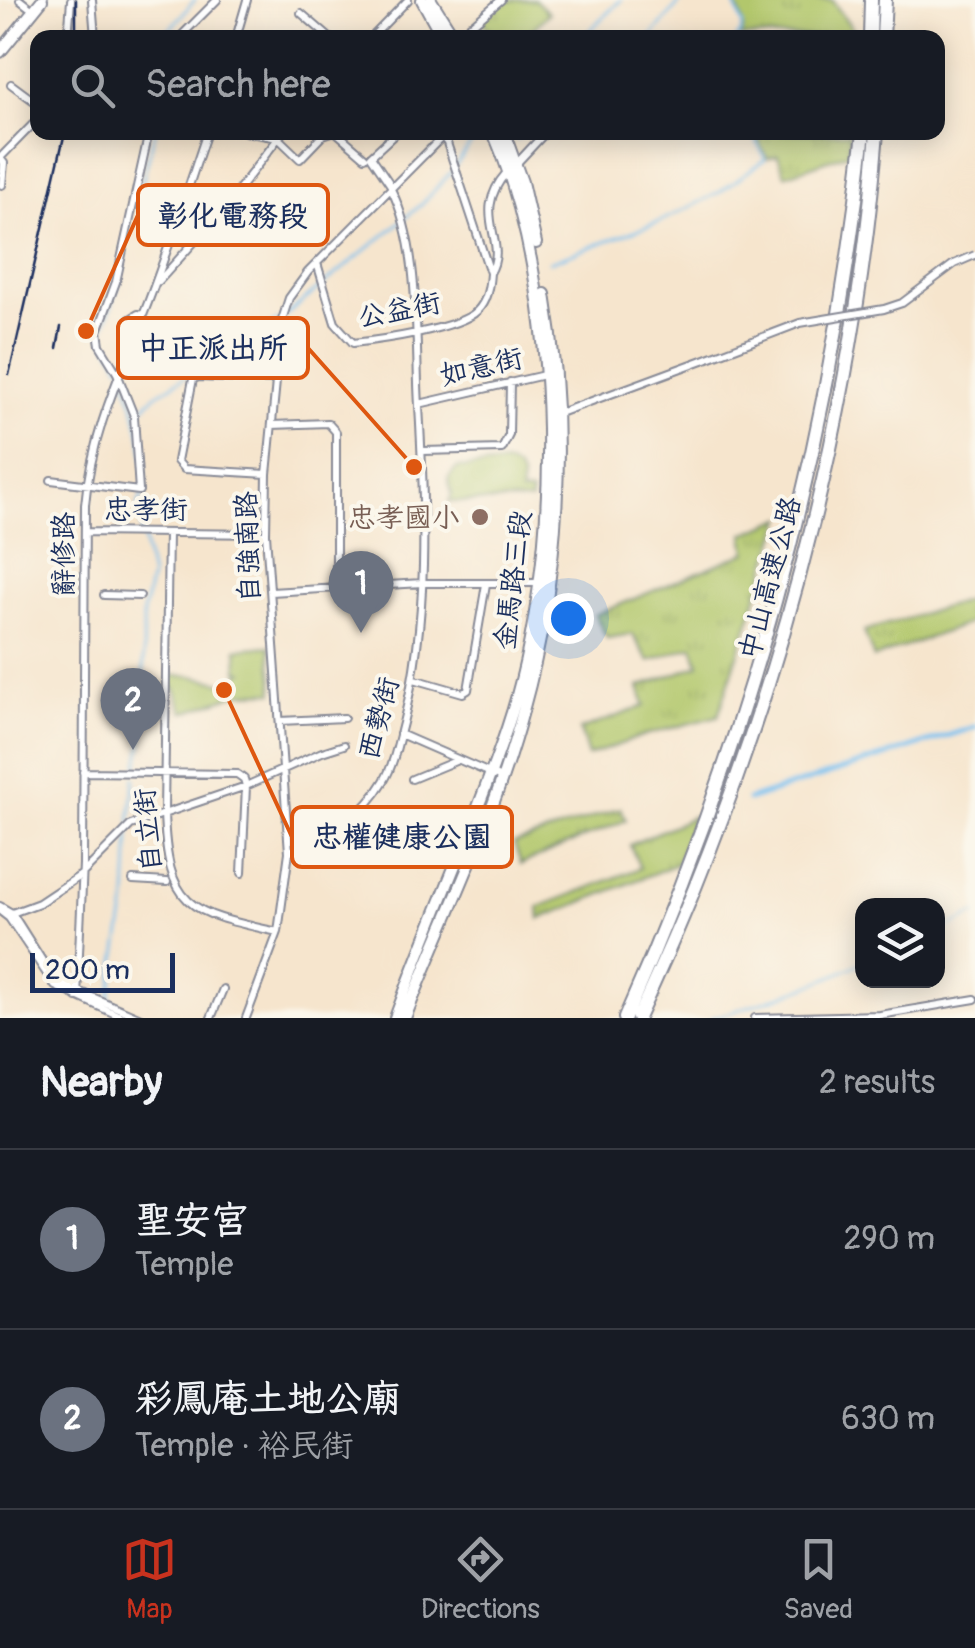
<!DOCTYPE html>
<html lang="en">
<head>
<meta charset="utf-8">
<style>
	body { margin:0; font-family:Pangolin,"LXGW WenKai TC",sans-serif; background:#20242c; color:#f1f3f6 }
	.controls { position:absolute; right:30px; bottom:30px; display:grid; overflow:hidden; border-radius:20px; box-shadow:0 5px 25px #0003 }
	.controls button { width:90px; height:90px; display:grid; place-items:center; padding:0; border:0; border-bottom:2px solid #363941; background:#171b24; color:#f1f3f6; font:50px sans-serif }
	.scale { position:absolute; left:30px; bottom:25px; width:145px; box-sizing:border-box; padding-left:10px; border:5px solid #1b2f5e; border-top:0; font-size:28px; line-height:35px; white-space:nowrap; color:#1b2f5e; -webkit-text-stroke:8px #fbf7ec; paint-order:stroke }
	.you { position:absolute; left:568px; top:618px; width:35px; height:35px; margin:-25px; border:8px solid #fff; border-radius:50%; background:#1a73e8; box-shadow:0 0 0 15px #1a73e833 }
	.badge { display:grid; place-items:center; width:65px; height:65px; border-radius:50%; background:#c8321e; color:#fff; font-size:32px; font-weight:700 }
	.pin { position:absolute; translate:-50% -82px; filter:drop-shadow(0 2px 5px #0008) }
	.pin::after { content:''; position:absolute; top:52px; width:35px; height:30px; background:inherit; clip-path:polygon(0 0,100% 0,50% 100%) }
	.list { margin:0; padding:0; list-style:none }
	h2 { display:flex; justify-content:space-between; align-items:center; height:130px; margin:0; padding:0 40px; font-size:42px }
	h2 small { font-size:32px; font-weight:400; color:#9ea1a6 }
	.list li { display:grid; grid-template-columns:65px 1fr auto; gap:30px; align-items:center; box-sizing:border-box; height:180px; padding:0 40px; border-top:2px solid #363941 }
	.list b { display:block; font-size:38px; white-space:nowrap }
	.list p { margin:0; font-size:32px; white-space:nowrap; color:#9ea1a6 }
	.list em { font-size:32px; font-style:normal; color:#9ea1a6 }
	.icon { flex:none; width:55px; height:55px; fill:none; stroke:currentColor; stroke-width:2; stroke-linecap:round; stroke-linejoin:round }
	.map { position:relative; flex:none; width:975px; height:1018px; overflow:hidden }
	.search { position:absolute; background:#171b24; box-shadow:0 5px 25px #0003; left:30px; right:30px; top:30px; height:110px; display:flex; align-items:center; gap:25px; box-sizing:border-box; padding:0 35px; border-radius:20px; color:#9ea1a6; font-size:38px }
	.sheet { height:490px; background:#171b24 }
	nav { display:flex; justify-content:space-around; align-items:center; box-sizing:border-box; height:140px; border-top:2px solid #363941; background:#171b24; font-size:28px; color:#9ea1a6 }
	nav a { display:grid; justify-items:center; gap:5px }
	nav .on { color:#c8321e }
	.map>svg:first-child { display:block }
	.grass { fill:url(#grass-tufts); stroke:#667b65; stroke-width:2.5 }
	.park { fill:#b2c76c; stroke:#667b65; stroke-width:2.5 }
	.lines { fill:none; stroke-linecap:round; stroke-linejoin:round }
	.stream { stroke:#76bfef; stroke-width:2.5 }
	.canal { stroke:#76bfef; stroke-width:5 }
	.minor-casing { stroke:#888a96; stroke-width:10 }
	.major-casing { stroke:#888a96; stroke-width:14 }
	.highway-casing { stroke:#888a96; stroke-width:16 }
	.minor { stroke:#fff; stroke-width:6 }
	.major { stroke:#fff; stroke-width:10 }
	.highway { stroke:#fff; stroke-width:12 }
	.rail { stroke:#1b2f5e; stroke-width:2.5 }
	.minor-bridge-casing { stroke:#888a96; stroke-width:10; stroke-linecap:butt }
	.minor-bridge { stroke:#fff; stroke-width:6 }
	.education-dot { fill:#8d6e63; stroke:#fbf7ec; stroke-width:4 }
	.labels { text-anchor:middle; stroke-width:8; stroke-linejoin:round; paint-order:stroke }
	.street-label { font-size:28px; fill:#1b2f5e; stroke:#fbf7ec }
	.education-label { font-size:28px; fill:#785e54; stroke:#fbf7ec; text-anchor:end }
	.leader { fill:none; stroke:#de5710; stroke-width:4 }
	.callout-dot { fill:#de5710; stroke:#fbf7ec; stroke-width:4 }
	.callout { fill:#fbf7ec; stroke:#de5710; stroke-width:4 }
	.callout-label { font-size:30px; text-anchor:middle; font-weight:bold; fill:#1b2f5e }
</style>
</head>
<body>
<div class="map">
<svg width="975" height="1018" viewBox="0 0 975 1018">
	<defs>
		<pattern id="grass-tufts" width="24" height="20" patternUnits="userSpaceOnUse" patternTransform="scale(2.5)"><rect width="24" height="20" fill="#b2c76c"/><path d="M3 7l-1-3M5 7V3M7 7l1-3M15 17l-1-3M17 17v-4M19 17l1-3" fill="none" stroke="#98ab60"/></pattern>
	</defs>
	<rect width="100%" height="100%" fill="#fbf7ec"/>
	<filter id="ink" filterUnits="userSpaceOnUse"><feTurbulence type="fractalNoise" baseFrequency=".01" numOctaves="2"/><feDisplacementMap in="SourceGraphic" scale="20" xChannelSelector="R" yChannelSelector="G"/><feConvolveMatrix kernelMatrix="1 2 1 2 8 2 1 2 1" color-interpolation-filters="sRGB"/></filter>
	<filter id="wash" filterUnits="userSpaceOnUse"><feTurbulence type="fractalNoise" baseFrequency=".0048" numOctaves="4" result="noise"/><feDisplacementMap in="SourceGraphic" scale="40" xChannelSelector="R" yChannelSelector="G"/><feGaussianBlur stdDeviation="2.25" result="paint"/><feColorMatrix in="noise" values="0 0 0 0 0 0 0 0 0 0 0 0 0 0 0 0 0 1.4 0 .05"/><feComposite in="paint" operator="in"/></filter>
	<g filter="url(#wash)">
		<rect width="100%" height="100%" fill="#f6e5cd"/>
		<!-- grass -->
		<path class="grass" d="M504,0H535L549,13L525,37H499L479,20Z
			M733,0H832L854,31V37H739C749,26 738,12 733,0Z
			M754,133H850L849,153L785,175L778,155L767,158Z
			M783,518L718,716L645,735L588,756L580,730L645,706L639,687L699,665L693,646L649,661L632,634L607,638L595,615L747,552L744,534Z
			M975,598V621L874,658L864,631Z
			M621,808L626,820L521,864L514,844Z
			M694,816L677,864L540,919L539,907L640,868L630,845Z"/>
		<!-- park -->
		<path class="park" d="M507,464L517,469L522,479L520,493H531V501L449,502L452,494L448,478L457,468Z
			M270,646L274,692L239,693L184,713L175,688L168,687L170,675L192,676L239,686V673L242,672L238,671L237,649Z"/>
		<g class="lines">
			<!-- stream -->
			<path class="stream" d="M733,0L743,25L740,35L736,38
				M162,38L195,0
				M582,38L621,0
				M650,38L682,0
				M516,140L525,132
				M456,165L479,132
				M137,202L155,132
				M549,262L659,222L720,192L765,159L752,132
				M119,283L102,334L121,367
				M285,316L421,205L452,171
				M123,375C135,402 149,459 144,488C143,497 137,502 138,512L151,577L143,612L144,735L137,769
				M139,411L157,394L278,320
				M130,823L135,777
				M938,933L975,914
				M109,1002L127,898L130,831
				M711,1018C763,1002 814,987 862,962"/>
			<!-- canal -->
			<path class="canal" d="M748,800L975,727"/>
		</g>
	</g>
	<g filter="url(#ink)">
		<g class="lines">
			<defs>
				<path id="minor" d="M20,0L29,7
					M92,0L95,38
					M301,13L330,38
					M470,25L481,38
					M182,35L217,0
					M68,38L71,0
					M236,38L247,0
					M371,38L408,0
					M456,38L501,0
					M11,84L38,104
					M245,132L278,138L300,159L323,135L332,132
					M336,132L365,157
					M0,158L38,119
					M0,158L4,163L2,185
					M516,164L546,132
					M392,187L371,156L397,132
					M317,263L335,323L353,343C380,340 459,329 477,311C487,301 489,287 490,273L447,143L439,132
					M490,273C510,241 469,215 507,172
					M159,281L223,210L283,132
					M130,319L138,314L143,315
					M419,404L544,375
					M554,415L703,360
					M272,425L328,423L336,432V589
					M423,451L502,449L509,435L510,382
					M267,474L184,469L177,461L193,379L199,377L276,380
					M51,480L139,491L134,416L117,373L100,345L98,331L116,282L149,132
					M85,532L266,534
					M168,533L164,812C167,910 191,913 278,932
					M271,592L422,583H539
					M104,595L140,596
					M414,679L463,693L468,690L486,584
					M280,721L344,718
					M400,734L501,778
					M83,772L237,774L244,779L246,786L242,873
					M412,779L458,760
					M289,852C330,832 360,822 384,781C394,764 398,742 403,723C429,621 425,510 419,406C415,340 421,248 391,189
					M133,880L167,882
					M0,906L12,913L55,981L141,1018
					M0,911L9,918L55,986L124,1018
					M9,918L12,913L39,903L81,875L131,825L246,786L322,752L344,745
					M77,997L83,864L85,505C91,432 123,368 149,300C170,245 188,188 207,132
					M211,1018L223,989
					M246,1018L278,932L289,852L266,534L267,474L282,320L289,298L308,272L447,132
					M755,1018L880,1015L975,999"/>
				<path id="major" d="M422,0L443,38
					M431,0L455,38
					M0,52L42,0
					M504,132L522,182L536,243
					M395,1018C430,921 474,826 507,728C564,559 564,297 493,132
					M405,1018C445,917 495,817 523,711C560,579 568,430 545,294"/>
				<path id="highway" d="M870,38L871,0
					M883,38L885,0
					M625,1018C752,734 831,442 864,132
					M638,1018C658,974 678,930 696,885C791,650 857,386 877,132"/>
			</defs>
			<!-- minor casing -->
			<use href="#minor" class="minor-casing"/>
			<!-- major casing -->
			<use href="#major" class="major-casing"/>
			<!-- highway casing -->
			<use href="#highway" class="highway-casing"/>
			<!-- minor -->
			<use href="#minor" class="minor"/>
			<!-- major -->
			<use href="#major" class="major"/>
			<!-- highway -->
			<use href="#highway" class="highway"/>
			<!-- rail -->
			<path class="rail" d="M76,0V38
				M57,348L61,327
				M9,375L65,132"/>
			<defs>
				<path id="minor-bridge" d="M703,360L800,323L884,309L902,303L954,264L975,255"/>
			</defs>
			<!-- minor-bridge casing -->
			<use href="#minor-bridge" class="minor-bridge-casing"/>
			<!-- minor-bridge -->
			<use href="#minor-bridge" class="minor-bridge"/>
		</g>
	</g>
	<!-- markers -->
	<circle class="education-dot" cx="480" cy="517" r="10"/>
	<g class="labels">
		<!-- street labels -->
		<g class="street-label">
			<text transform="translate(399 309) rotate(-11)" y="10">公益街</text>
			<text transform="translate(481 366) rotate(-13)" y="10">如意街</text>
			<text x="146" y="519">忠孝街</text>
			<text transform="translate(247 547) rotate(-92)" y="10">自強南路</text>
			<text transform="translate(63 554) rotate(-90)" y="10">辭修路</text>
			<text transform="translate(769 578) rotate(-75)" y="10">中山高速公路</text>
			<text transform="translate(512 580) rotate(-83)" y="10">金馬路三段</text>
			<text transform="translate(378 718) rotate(-75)" y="10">西勢街</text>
			<text transform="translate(147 830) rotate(-95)" y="10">自立街</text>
		</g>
		<!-- education labels -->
		<g class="education-label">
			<text x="460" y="527">忠孝國小</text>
		</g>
	</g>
	<!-- callouts -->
	<path class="leader" d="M86 331L138 215M414 467L308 348M224 690L292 837"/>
	<g class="callout-dot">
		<circle cx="86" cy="331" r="10"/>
		<circle cx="414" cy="467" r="10"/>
		<circle cx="224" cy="690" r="10"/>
	</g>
	<g class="callout">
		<rect x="138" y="185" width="190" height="60" rx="10"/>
		<rect x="118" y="318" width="190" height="60" rx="10"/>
		<rect x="292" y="807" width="220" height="60" rx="10"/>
	</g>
	<g class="callout-label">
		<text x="233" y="226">彰化電務段</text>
		<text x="213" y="358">中正派出所</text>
		<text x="402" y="847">忠權健康公園</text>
	</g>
</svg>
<div class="controls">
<button><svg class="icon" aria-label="layers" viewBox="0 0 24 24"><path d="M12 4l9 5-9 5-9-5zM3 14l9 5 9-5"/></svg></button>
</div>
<div class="scale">200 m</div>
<div class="you"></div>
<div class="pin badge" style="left:361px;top:633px;background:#6b7280">1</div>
<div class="pin badge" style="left:133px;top:750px;background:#6b7280">2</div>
<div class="search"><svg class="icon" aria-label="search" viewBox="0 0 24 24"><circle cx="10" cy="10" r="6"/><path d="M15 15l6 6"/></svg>Search here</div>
</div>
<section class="sheet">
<h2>Nearby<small>2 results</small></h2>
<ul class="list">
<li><span class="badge" style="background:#6b7280">1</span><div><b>聖安宮</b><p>Temple</p></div><em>290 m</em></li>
<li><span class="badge" style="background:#6b7280">2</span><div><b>彩鳳庵土地公廟</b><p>Temple · 裕民街</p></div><em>630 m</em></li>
</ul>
</section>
<nav>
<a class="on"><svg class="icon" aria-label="map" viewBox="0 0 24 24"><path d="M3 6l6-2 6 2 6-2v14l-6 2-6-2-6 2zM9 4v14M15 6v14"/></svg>Map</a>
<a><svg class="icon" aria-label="directions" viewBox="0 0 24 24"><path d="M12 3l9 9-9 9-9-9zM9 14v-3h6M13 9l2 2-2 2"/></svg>Directions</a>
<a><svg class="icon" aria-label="saved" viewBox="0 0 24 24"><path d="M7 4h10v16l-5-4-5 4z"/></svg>Saved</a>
</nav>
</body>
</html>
